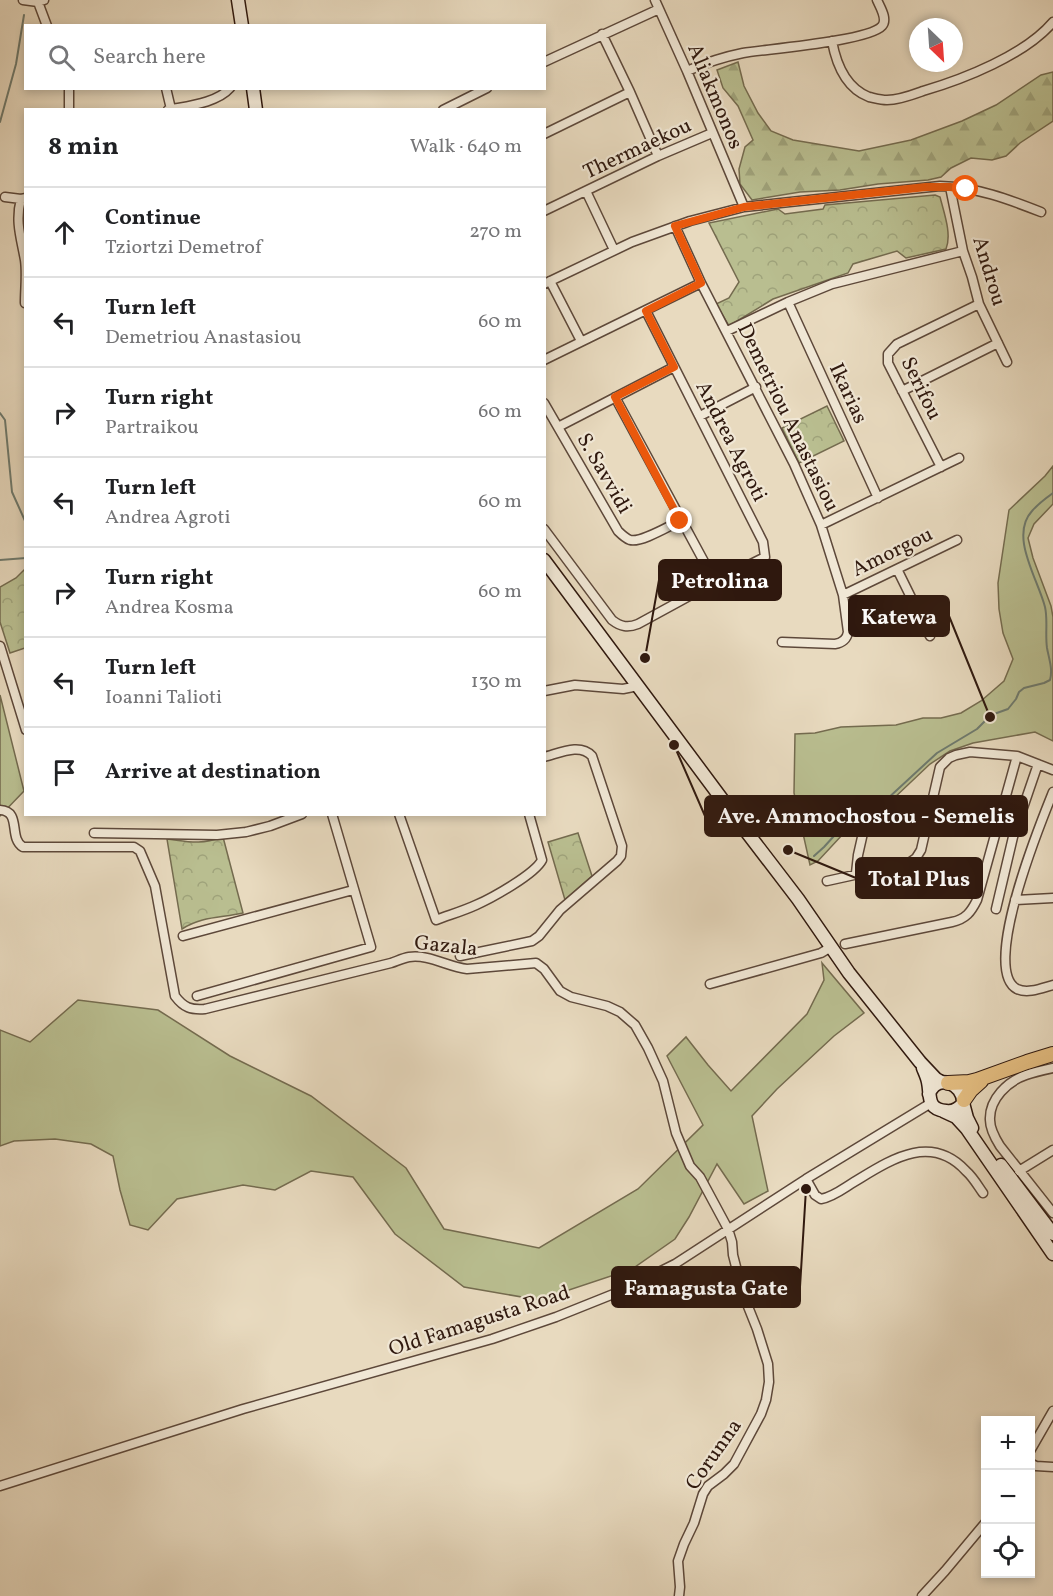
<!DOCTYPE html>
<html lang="en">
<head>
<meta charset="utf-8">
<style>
	body { margin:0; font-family:Vollkorn,serif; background:#f6f6f6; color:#202124 }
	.controls { position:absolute; right:18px; bottom:18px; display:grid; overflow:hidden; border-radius:0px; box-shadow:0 3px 9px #0003 }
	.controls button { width:54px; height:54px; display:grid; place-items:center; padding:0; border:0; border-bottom:2px solid #e0e0e0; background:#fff; color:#202124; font:30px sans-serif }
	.compass { position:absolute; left:909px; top:18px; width:54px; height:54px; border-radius:50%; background:#fff; box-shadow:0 3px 9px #0003; rotate:155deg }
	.stop { position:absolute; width:18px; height:18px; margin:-14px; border:4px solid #ea580c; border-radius:50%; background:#fff }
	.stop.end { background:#ea580c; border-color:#fff; box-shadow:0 2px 6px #0008 }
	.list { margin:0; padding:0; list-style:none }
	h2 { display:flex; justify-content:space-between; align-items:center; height:78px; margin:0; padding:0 24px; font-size:26px }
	h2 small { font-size:20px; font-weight:400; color:#757577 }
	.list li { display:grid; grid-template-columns:39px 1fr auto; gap:18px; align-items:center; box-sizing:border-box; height:90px; padding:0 24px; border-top:2px solid #e0e0e0 }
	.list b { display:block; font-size:22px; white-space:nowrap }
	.list p { margin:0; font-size:20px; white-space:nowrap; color:#757577 }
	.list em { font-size:20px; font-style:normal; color:#757577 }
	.icon { flex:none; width:33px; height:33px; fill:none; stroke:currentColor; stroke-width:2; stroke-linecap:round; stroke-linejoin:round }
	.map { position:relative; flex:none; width:1053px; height:1596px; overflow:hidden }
	.search { position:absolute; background:#fff; box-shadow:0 3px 9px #0003; left:24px; top:24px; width:522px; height:66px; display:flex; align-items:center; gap:15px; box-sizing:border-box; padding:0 21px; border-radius:0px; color:#757577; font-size:22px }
	.panel { position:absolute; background:#fff; box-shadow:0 3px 9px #0003; left:24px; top:108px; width:522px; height:708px; border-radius:0px }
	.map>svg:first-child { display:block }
	.grass { fill:#b9be90; stroke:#746b4f; stroke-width:1.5 }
	.forest { fill:url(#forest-firs); stroke:#746b4f; stroke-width:1.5 }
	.park { fill:url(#park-crowns); stroke:#746b4f; stroke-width:1.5 }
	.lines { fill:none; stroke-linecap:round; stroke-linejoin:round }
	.stream { stroke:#6e7a6e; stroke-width:2 }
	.street-casing { stroke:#5d483a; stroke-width:11 }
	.secondary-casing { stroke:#2f180e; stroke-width:15 }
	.primary-casing { stroke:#2f180e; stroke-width:16 }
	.street { stroke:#f0e7d5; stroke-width:8 }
	.secondary { stroke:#f0e7d5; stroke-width:12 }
	.primary { stroke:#e4bd80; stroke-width:14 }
	.route { stroke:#ea580c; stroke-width:8 }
	.labels { text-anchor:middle; stroke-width:4.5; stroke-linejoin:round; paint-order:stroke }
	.street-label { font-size:21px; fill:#2f180e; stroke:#f0e7d5 }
	.leader { fill:none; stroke:#2f180e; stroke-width:2 }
	.callout-dot { fill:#2f180e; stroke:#f0e7d5; stroke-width:2 }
	.callout { fill:#2f180e; stroke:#2f180e; stroke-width:2 }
	.callout-label { font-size:22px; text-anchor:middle; font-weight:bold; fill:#fff }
</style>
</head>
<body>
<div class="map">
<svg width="1053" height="1596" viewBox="0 0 1053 1596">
	<defs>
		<pattern id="forest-firs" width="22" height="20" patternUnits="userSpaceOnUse" patternTransform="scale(1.5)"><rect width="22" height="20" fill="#b9be90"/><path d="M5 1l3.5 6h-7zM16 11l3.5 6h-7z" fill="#9fa37b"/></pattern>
		<pattern id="park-crowns" width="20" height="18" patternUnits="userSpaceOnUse" patternTransform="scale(1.5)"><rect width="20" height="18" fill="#b9be90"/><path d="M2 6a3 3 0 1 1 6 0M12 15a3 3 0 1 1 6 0" fill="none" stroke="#9fa37b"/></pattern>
	</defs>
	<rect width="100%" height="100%" fill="#e8dabf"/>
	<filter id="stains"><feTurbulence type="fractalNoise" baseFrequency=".00333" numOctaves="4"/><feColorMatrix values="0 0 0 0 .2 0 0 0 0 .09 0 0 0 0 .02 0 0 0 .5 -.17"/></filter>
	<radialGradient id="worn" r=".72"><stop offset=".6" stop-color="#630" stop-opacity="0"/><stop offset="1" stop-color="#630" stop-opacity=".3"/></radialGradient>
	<!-- grass -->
	<path class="grass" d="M1053,466V504L1034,524L1028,538L1033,558L1051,606L1053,617V741L1035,732L973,743L950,751L930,764L892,800L871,815L857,819L818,861L810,865L794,793L795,734L815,733L841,727L896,725L923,718H941L961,713L981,701L1004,681L1013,659L1003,633L999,609L998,583L1009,510L1045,476Z
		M0,695L24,791L0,816Z
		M822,963L864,1013L834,1036L777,1089L752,1116L768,1191L744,1204L717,1164L689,1217L675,1239L632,1269L539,1300L464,1287L395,1234L353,1177L311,1171L275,1190L243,1185L177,1199L148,1230L130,1225L120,1190L113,1156L91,1144L55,1139L14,1141L0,1146V1030L30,1042L78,1000L158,1010L230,1056L311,1096L406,1168L444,1229L539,1248L638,1189L703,1125L667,1056L686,1037L708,1065L731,1091L807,1014L824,980Z"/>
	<!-- forest -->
	<path class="forest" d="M738,62L744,86L758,113L771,131L793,140L859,151L911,140L962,121L996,105L1041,75L1053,72V121L1020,143L1006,156L992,160L971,158L951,168L941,177L928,180L878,184L840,190L800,192L752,200L740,184L739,169L745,147L753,140L738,106L723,88L717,70Z"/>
	<!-- park -->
	<path class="park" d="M935,195L940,197C944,213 952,234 946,249L906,258L897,251L853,264L848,273L773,299L729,326L716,304L729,298L739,282L709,223L778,209L785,214L823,209L825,205Z
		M827,406L844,441L799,463L782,428Z
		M25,569V648L10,653L0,622V587L16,578Z
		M578,833L592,876L565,900L548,842Z
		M223,837L243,913C221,918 202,916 182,929L167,839C191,842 199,845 223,837Z"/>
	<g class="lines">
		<!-- stream -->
		<path class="stream" d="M0,122L16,64L24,15
			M0,413L5,420L12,492L26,523
			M0,560L26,558
			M814,856L824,847L853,815L885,801L937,753L977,729L986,720L994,714L1008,709L1016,699L1019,692L1024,688L1044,683L1050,680C1053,669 1049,659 1047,648C1045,634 1048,620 1045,607C1038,579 1009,536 1032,511C1038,504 1046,498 1053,493"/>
		<defs>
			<path id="street" d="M23,0L38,2L44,0
				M655,0L687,71L744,207
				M38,2L47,26
				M602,34L630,92L658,156
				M832,41C836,63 846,88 869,97C874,98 881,100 887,100C899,100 912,95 923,91C964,79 1025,55 1053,22
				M544,62L659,9
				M687,71C705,63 723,57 743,53C768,49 869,41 882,26C888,19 880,7 877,0
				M69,88V110
				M166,88L171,109
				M168,110C187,106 217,103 230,88
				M443,110L487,88
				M544,134L630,92
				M950,187L963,251L972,277L979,304L1007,362
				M586,191L614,250
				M5,197L21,199
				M544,211L658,156L712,133
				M675,226L701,283L794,464L821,525L843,595L848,632C847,639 842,643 835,644L782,642
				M550,281L581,341
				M544,284L632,242L690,221L744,207L940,186C976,187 1008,199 1041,212
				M788,302L878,498
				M25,303C25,289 27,274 25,260C21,238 15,221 21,199L26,198
				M727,331L788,302L832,284L963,251
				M544,360L701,283
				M902,391L998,343
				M615,397L715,582
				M544,403L618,531C621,534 625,538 630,540C641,543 669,526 680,521
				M700,416L756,387
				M558,427L674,367
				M941,467L888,363V354L897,344L979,304
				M821,525L959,458
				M544,529L612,620C621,627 628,628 638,624L715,582L765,557L763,542L646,311
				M897,569L930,636
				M843,595L957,540
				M0,646L26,730
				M544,691L575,685L623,689L638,686
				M1053,792C1041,822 980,970 1017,989C1028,994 1042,988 1053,985
				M0,810C22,811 8,838 23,847H134L140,851L155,886L175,996C184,1008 191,1010 205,1009L391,963C397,961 403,958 409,957C429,954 448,967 467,969L536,963L544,969L560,991L571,997L607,1006L620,1012L635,1025L648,1048L663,1081L676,1133L690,1166L700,1177L728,1229L732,1242L733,1255L743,1294L757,1329L768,1364L769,1382L766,1400L761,1414L734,1464L724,1474L708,1486L703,1494L694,1523L684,1544L678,1561L680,1587L679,1596
				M399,814L436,920C449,915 463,911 476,905C492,898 535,874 542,860L529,814
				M94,833L217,835L246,832L270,826L302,814
				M856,873L858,855L865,824
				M827,881L909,863L916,858L921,850L940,767L949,758L956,755L970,752L1017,756L1053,770
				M1015,900L1053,898
				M996,909L1013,837L1038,764
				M183,936L353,890
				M845,944L952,922C966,919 971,912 977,900L1017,756
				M460,956L532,941L539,936L560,910L617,861L621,856L622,846L592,756C580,743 560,753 544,757
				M710,984L821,953L831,947
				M197,996L371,947L332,814
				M1053,1068C1044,1070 1035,1072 1026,1075C1008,1081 989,1099 990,1120C990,1129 995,1138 1000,1146L1053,1213
				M1019,1171L1053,1150
				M806,1179L815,1195L821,1199C833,1197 844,1188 854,1182C889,1161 930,1132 966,1171C973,1177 978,1186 983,1193
				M1030,1451L1053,1411
				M1030,1463L1036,1466L1053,1467
				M0,1486L243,1409L492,1339L556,1317L621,1291L675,1264L806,1179L931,1103
				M922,1596L945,1571L986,1522"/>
			<path id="secondary" d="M238,0L242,26
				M253,88L256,110
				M544,560L736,818L798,899L849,973L920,1062L936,1079L941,1082
				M923,1068C925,1073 927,1077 928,1082C931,1096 926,1109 946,1111C954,1112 959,1109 963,1103C964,1083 936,1073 929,1094
				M963,1103L967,1118L972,1128
				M943,1111L956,1117L967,1129L1053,1254
				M1001,1165L1053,1234"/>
			<path id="primary" d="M948,1083L969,1082L977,1080L1027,1062L1053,1054
				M964,1100L971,1090L981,1081"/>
		</defs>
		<!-- street casing -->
		<use href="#street" class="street-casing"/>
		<!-- secondary casing -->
		<use href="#secondary" class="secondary-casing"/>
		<!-- primary casing -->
		<use href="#primary" class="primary-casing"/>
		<!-- street -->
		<use href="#street" class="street"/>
		<!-- secondary -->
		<use href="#secondary" class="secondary"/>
		<!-- primary -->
		<use href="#primary" class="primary"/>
	</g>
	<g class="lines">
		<!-- route -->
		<path class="route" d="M680,521L615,397L674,367L646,311L701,283L675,226L744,207L926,187H950L966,189"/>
	</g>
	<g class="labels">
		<!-- street labels -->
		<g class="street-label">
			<text transform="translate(716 96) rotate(67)" y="7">Aliakmonos</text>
			<text transform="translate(637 148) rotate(-25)" y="7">Thermaekou</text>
			<text transform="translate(990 271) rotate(73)" y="7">Androu</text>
			<text transform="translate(922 388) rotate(64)" y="7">Serifou</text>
			<text transform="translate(849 393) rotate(65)" y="7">Ikarias</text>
			<text transform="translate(789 417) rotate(64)" y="7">Demetriou Anastasiou</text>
			<text transform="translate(732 441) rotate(63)" y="7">Andrea Agroti</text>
			<text transform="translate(605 473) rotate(60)" y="7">S. Savvidi</text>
			<text transform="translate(892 551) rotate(-26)" y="7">Amorgou</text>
			<text transform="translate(446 945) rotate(6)" y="7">Gazala</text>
			<text transform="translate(479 1320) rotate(-18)" y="7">Old Famagusta Road</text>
			<text transform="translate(713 1454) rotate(-55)" y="7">Corunna</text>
		</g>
	</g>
	<!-- callouts -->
	<path class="leader" d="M645 658L659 580M990 717L949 616M674 745L705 816M788 850L856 878M806 1189L800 1287"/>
	<g class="callout-dot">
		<circle cx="645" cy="658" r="6"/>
		<circle cx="990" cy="717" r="6"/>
		<circle cx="674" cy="745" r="6"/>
		<circle cx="788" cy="850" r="6"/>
		<circle cx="806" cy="1189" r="6"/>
	</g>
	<g class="callout">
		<rect x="659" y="560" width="122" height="40" rx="6"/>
		<rect x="849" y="596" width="100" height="40" rx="6"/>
		<rect x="705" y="796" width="322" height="40" rx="6"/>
		<rect x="856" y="858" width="126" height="40" rx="6"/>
		<rect x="612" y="1267" width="188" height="40" rx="6"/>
	</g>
	<g class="callout-label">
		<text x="720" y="588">Petrolina</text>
		<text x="899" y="624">Katewa</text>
		<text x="866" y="823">Ave. Ammochostou - Semelis</text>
		<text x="919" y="886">Total Plus</text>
		<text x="706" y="1295">Famagusta Gate</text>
	</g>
	<rect width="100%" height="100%" filter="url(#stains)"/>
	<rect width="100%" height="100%" fill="url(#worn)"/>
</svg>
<div class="controls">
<button>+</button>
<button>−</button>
<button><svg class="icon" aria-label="locate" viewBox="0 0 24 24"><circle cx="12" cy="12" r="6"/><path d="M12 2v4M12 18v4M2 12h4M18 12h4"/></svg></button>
</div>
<svg class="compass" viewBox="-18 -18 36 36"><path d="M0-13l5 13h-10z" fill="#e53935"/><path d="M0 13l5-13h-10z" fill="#757577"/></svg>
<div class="stop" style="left:966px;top:189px"></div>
<div class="stop end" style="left:680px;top:521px"></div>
<div class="search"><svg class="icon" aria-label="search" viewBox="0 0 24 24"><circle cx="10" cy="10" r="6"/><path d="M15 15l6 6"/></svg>Search here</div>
<section class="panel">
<h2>8 min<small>Walk · 640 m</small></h2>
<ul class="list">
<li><svg class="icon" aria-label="ahead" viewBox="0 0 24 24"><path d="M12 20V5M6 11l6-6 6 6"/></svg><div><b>Continue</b><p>Tziortzi Demetrof</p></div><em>270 m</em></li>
<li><svg class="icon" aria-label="left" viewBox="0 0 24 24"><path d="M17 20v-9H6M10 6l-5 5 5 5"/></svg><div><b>Turn left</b><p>Demetriou Anastasiou</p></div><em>60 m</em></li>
<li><svg class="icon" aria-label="right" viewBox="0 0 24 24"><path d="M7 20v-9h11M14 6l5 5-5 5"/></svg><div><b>Turn right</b><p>Partraikou</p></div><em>60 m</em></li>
<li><svg class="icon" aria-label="left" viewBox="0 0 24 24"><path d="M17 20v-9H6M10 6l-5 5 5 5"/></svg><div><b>Turn left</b><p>Andrea Agroti</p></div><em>60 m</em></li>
<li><svg class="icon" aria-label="right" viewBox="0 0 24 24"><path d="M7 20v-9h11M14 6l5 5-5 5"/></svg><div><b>Turn right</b><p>Andrea Kosma</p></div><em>60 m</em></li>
<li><svg class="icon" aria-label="left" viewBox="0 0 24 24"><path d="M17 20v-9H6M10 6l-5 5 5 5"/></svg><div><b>Turn left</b><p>Ioanni Talioti</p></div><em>130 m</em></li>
<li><svg class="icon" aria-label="arrive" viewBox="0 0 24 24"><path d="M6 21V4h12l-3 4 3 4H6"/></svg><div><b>Arrive at destination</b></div></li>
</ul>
</section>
</div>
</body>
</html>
